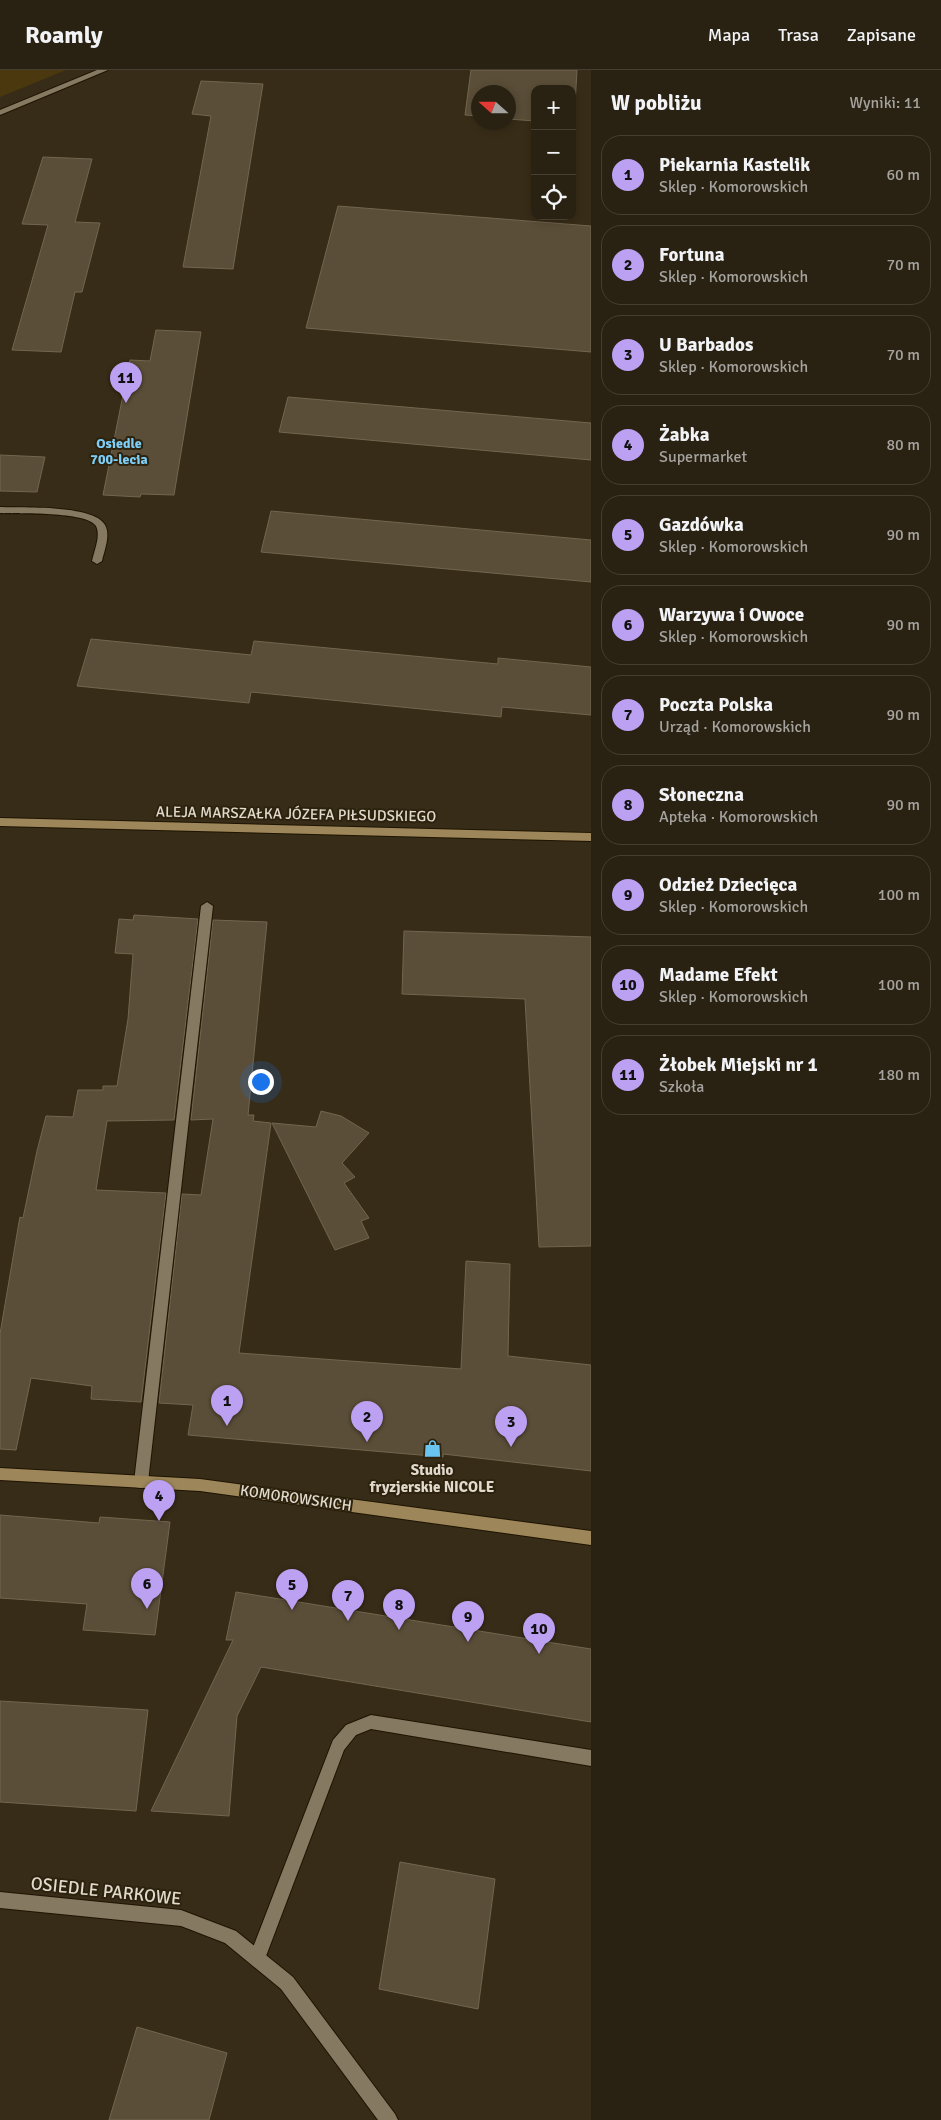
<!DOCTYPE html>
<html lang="pl">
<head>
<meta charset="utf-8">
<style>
	body { margin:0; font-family:Signika,sans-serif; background:#31291a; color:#f1f3f6 }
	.controls { position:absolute; right:15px; top:15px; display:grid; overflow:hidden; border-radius:10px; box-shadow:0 2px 8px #0003 }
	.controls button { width:45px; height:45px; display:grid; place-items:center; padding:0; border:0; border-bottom:1px solid #453e31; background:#292111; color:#f1f3f6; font:25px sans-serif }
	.compass { position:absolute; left:471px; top:15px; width:45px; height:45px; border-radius:50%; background:#292111; box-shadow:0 2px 8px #0003; rotate:291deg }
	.you { position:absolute; left:260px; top:1011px; width:18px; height:18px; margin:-12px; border:4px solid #fff; border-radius:50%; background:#1a73e8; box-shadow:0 0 0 8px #1a73e833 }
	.badge { display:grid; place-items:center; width:32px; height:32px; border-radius:50%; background:#bca0f2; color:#111; font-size:16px; font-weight:700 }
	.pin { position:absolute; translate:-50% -41px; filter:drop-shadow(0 1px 2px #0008) }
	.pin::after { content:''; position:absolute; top:26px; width:18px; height:15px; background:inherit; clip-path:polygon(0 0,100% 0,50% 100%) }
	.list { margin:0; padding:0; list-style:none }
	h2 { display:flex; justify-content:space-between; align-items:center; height:65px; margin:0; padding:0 20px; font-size:21px }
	h2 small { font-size:16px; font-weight:400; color:#a5a39f }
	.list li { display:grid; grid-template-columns:32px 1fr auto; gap:15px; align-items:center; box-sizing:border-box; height:80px; margin:0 10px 10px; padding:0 10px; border:1px solid #453e31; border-radius:20px }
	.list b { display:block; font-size:19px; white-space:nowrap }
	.list p { margin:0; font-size:16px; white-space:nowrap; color:#a5a39f }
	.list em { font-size:16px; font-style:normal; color:#a5a39f }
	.icon { flex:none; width:28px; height:28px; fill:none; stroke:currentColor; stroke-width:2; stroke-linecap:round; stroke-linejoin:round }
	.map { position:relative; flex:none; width:591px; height:2050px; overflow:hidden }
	header { display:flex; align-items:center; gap:30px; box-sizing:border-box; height:70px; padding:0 25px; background:#292111; border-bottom:1px solid #453e31 }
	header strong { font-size:24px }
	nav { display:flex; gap:28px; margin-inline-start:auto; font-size:18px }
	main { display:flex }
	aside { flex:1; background:#292111 }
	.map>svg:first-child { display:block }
	.green { fill:#4c380e }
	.building { fill:#5a4e38; stroke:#72664f }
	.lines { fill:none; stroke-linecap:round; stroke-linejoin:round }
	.lane-casing { stroke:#1e1402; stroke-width:2 }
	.street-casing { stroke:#1e1402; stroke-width:2 }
	.secondary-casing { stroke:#1e1402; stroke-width:2 }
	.lane { fill:#867962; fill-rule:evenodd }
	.street { fill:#867962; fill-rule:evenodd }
	.secondary { fill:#9d8659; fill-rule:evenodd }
	.labels { text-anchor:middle; stroke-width:4; stroke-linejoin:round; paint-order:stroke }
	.far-neighbourhood-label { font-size:14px; font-weight:bold; fill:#7ed0fa; stroke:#2d220d }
	.street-label { font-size:15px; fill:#e1dacd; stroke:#2d220d }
	.poi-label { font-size:15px; font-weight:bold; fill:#e1dacd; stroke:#2d220d }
	.near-street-label { font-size:18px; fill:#e1dacd; stroke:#2d220d }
</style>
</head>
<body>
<header>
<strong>Roamly</strong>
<nav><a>Mapa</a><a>Trasa</a><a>Zapisane</a></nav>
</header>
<main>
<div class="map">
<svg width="591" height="2050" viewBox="0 0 591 2050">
	<rect width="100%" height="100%" fill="#372c17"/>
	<!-- green -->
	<path class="green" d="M0,0H66L0,27Z"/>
	<!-- building -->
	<path class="building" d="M471,0H577L574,53H572V19H535V51L508,49V22H478V46L465,45Z
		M201,11L263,14L233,199L183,197L211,46L192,44Z
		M43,87L92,89L75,152L100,153L82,222H75L61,282L12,280L48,155L22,154Z
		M338,136L591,156V282L306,258Z
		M156,260L201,262L174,425L141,424L140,427L103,425L130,290L150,291Z
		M288,327L591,353V390L279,362Z
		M0,385L45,387L37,422L0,421Z
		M271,441L591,470V512L261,482Z
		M91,569L251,585L254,571L498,594V588L591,597V645L502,637L501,647L251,622L249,633L77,616Z
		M134,845L198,849L174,1050L107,1051L96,1120L166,1123L141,1332L91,1329L92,1316L31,1308L16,1380L0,1379V1264L19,1152L20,1147L23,1148L37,1081L46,1046L73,1047L78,1020H103V1016H117L128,949L133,884L115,883L119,849L133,850Z
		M213,850L267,852L248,1045H254L253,1051L271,1053L239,1283L461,1299L466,1191L510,1194L508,1286L591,1295V1401L443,1384V1387L188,1365L193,1335L159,1333L182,1124L201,1125L213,1049L191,1050Z
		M404,861L591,867V1176L539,1177L525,929L402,924Z
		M321,1041L341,1046L369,1063L342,1093L355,1107L344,1113L369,1148L361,1151L369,1168L335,1180L272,1053L316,1057Z
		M0,1445L99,1453L100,1447L170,1452L155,1565L83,1560L87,1534L0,1528Z
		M236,1522L591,1579V1652L261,1597L237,1646L229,1746L151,1741L233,1570H226Z
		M0,1631L148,1640L136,1741L0,1732Z
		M400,1792L495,1809L478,1939L379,1919Z
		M137,1957L227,1983L209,2050H109Z"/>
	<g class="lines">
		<defs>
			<path id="lane" d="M0,437C21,438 98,434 106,457C110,468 104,481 102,491L97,494L92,491C94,481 101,466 96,456C87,441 17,444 0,443Z
				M207,832L213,836L148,1412L146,1417L141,1418L136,1417L134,1412L201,836Z
				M371,1645L591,1680V1696L371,1659L356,1665L344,1680L263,1894L257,1896L251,1894L249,1888L333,1670L346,1655Z"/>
			<path id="street" d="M97,0H108L0,45V40Z
				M0,1822L181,1840L236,1861L293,1907L395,2044L398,2050H378L281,1919L225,1873L181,1856L0,1838Z"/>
			<path id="secondary" d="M0,748L591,763V771L0,756Z
				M0,1398L200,1409L591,1461V1475L200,1421L0,1410Z"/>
		</defs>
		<!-- lane casing -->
		<use href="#lane" class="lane-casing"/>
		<!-- street casing -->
		<use href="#street" class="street-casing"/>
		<!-- secondary casing -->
		<use href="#secondary" class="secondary-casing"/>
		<!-- lane -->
		<use href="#lane" class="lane"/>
		<!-- street -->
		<use href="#street" class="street"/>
		<!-- secondary -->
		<use href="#secondary" class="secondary"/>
	</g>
	<!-- icons -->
	<defs>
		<symbol id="shop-bare" viewBox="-9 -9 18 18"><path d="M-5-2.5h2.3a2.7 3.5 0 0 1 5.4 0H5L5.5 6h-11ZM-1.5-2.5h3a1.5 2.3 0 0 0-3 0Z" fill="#69c4f0" stroke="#2d220d" stroke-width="2.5" paint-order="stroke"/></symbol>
	</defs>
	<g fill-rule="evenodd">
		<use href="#shop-bare" x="420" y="1366" width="25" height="25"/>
	</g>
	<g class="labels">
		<!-- far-neighbourhood labels -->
		<g class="far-neighbourhood-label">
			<text x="119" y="378">Osiedle<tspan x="119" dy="16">700-lecia</tspan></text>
		</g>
		<!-- street labels -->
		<g class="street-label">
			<text transform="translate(296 744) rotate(1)" y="5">ALEJA MARSZAŁKA JÓZEFA PIŁSUDSKIEGO</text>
			<text transform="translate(296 1428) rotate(8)" y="5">KOMOROWSKICH</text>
		</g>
		<!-- poi labels -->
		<g class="poi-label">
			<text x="432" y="1405">Studio<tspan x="432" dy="17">fryzjerskie NICOLE</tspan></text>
		</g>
		<!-- near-street labels -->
		<g class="near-street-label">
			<text transform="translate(106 1821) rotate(6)" y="6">OSIEDLE PARKOWE</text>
		</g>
	</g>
</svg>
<div class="controls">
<button>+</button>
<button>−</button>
<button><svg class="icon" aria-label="locate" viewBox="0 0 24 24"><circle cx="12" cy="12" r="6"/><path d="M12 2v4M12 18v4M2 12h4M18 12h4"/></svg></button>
</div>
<svg class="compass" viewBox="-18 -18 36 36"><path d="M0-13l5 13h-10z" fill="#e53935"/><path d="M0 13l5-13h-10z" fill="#a5a39f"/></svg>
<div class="you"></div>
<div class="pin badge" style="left:227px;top:1356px">1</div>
<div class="pin badge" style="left:367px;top:1372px">2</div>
<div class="pin badge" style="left:511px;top:1377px">3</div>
<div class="pin badge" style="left:159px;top:1451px">4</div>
<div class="pin badge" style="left:292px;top:1540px">5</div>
<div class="pin badge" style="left:147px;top:1539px">6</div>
<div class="pin badge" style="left:348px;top:1551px">7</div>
<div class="pin badge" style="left:399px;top:1560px">8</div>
<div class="pin badge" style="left:468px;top:1572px">9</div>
<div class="pin badge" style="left:539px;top:1584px">10</div>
<div class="pin badge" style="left:126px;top:333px">11</div>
</div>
<aside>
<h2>W pobliżu<small>Wyniki: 11</small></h2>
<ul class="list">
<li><span class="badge">1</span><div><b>Piekarnia Kastelik</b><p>Sklep · Komorowskich</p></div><em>60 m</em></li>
<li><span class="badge">2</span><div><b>Fortuna</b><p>Sklep · Komorowskich</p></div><em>70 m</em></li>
<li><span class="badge">3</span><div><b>U Barbados</b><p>Sklep · Komorowskich</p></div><em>70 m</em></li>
<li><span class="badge">4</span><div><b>Żabka</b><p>Supermarket</p></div><em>80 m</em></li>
<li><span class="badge">5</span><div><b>Gazdówka</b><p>Sklep · Komorowskich</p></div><em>90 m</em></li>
<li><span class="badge">6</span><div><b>Warzywa i Owoce</b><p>Sklep · Komorowskich</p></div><em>90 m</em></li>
<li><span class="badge">7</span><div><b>Poczta Polska</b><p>Urząd · Komorowskich</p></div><em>90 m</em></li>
<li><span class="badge">8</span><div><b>Słoneczna</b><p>Apteka · Komorowskich</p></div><em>90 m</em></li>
<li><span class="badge">9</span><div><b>Odzież Dziecięca</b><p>Sklep · Komorowskich</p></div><em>100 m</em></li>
<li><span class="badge">10</span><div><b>Madame Efekt</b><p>Sklep · Komorowskich</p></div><em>100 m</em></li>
<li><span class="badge">11</span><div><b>Żłobek Miejski nr 1</b><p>Szkoła</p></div><em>180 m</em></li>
</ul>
</aside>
</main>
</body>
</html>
